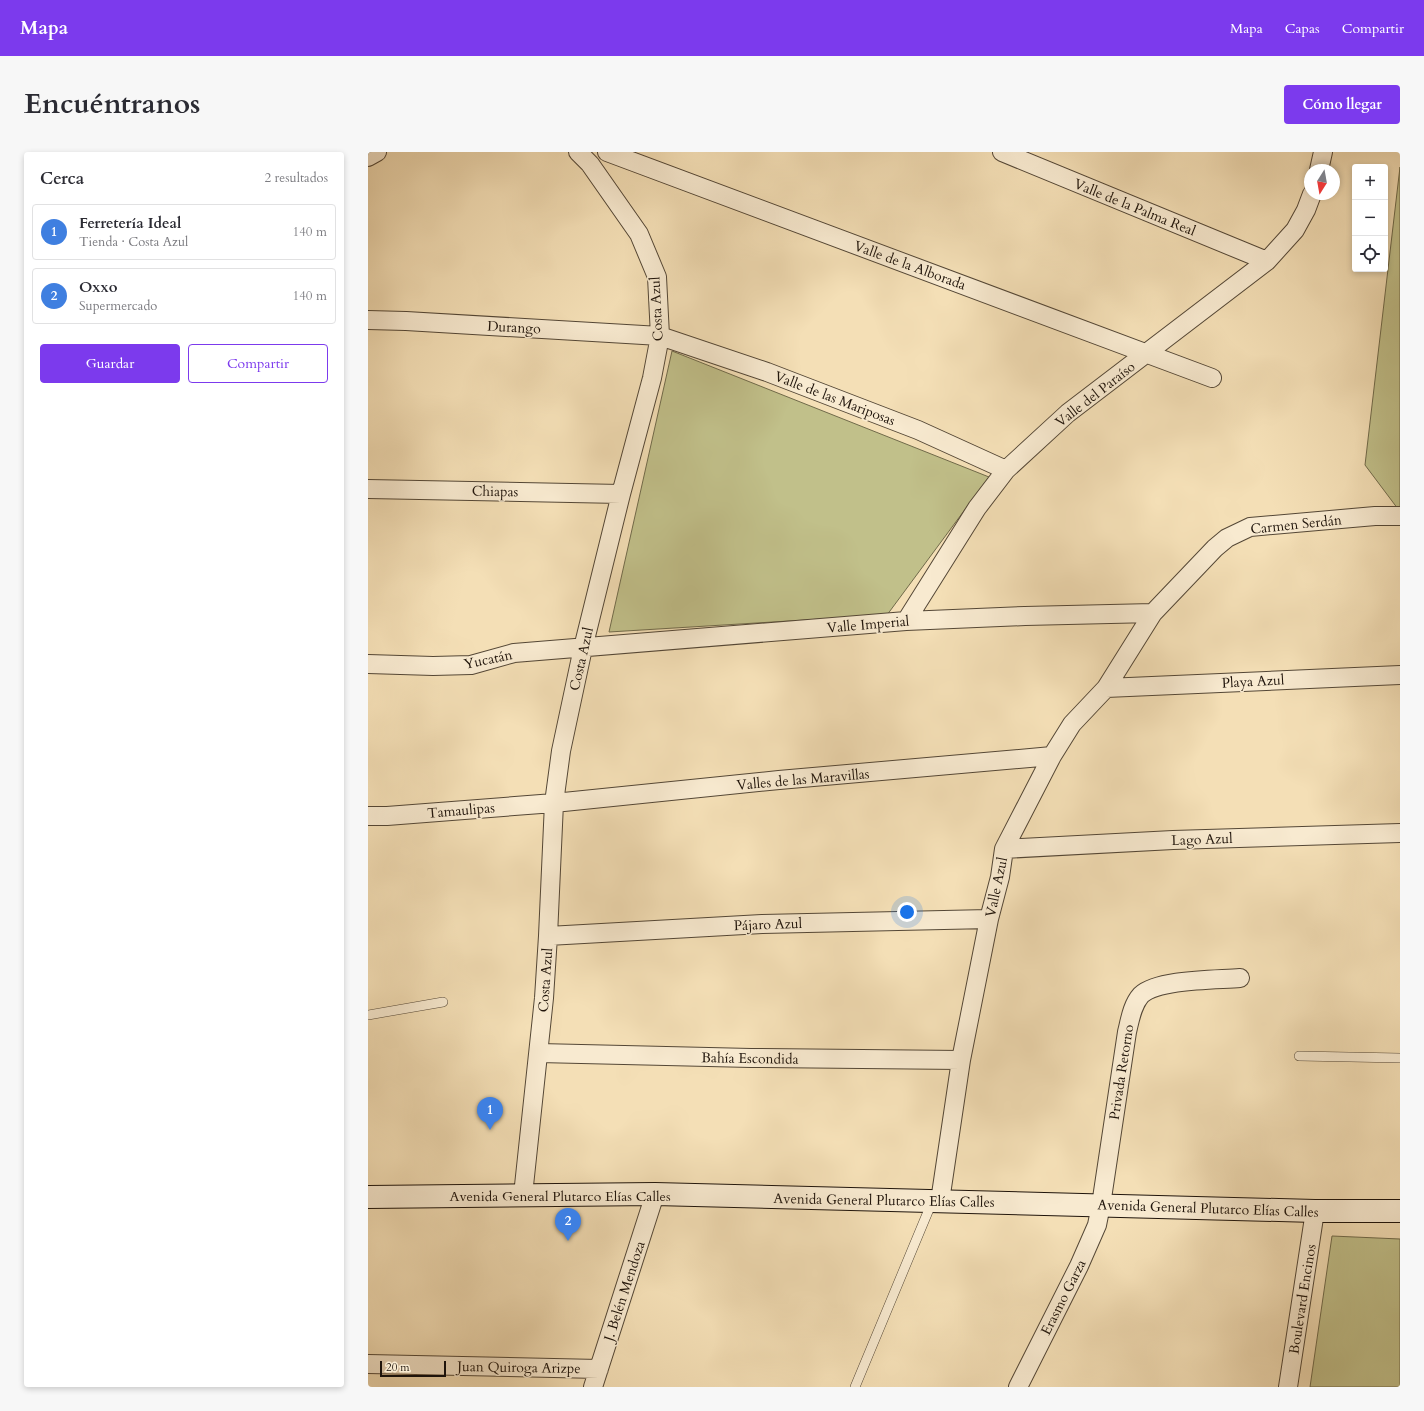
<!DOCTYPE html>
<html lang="es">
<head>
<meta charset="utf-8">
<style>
	body { margin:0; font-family:Cardo,serif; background:#f7f7f7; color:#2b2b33 }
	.controls { position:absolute; right:12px; top:12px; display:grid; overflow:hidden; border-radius:4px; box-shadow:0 2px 6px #0003 }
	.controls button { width:36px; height:36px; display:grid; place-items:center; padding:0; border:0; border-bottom:1px solid #e1e1e2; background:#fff; color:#2b2b33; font:20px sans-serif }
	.compass { position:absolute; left:936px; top:12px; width:36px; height:36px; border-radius:50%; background:#fff; box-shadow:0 2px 6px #0003; rotate:191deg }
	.scale { position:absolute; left:12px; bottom:10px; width:66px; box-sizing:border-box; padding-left:4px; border:2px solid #1f140b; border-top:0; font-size:11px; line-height:14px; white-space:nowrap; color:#1f140b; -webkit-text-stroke:3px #f8ead0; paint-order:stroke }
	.you { position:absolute; left:539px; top:760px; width:14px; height:14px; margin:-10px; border:3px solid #fff; border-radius:50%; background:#1a73e8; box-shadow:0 0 0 6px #1a73e833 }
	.badge { display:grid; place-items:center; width:26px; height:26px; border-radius:50%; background:#7c3aed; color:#fff; font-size:13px; font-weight:700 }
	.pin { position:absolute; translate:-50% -33px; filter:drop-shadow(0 1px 2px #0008) }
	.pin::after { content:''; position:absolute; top:21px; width:14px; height:12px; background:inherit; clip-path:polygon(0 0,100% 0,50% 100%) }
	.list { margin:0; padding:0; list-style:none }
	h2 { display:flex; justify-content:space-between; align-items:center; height:52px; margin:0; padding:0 16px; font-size:17px }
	h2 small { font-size:13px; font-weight:400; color:#7c7c81 }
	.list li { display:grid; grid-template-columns:26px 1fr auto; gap:12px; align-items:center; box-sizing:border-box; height:56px; margin:0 8px 8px; padding:0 8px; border:1px solid #e1e1e2; border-radius:4px }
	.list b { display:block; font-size:15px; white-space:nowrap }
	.list p { margin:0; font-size:13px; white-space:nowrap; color:#7c7c81 }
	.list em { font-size:13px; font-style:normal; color:#7c7c81 }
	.actions { display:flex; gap:8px; padding:12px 16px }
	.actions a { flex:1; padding:9px 0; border:1px solid #7c3aed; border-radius:4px; text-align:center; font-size:14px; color:#7c3aed }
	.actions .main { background:#7c3aed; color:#fff }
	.icon { flex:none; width:22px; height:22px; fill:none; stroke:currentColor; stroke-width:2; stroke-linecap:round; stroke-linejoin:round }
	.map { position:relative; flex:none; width:1032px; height:1235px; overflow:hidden; border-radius:4px }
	header { display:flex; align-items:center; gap:24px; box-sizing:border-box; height:56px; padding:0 20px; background:#7c3aed; color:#fff }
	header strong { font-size:19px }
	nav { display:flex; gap:22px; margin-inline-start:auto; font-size:14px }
	.intro { display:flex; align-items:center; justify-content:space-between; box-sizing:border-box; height:96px; padding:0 24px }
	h1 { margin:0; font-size:28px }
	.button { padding:10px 18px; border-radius:4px; background:#7c3aed; color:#fff; font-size:14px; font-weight:700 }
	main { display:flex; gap:24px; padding:0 24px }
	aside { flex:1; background:#fff; border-radius:4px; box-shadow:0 2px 6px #0003 }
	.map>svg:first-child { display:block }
	.green { fill:#c1c08a; stroke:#706a4a }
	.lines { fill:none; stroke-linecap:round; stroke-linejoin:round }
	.lane-casing { stroke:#544736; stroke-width:10 }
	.street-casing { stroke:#544736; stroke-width:20 }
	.secondary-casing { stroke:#1f140b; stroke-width:24 }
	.lane { stroke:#f8ead0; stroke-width:9 }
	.street { stroke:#f8ead0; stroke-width:18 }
	.secondary { stroke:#f8ead0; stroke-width:22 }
	.labels { text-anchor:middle; stroke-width:3; stroke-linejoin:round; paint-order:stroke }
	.street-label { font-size:14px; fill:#1f140b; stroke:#f8ead0 }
</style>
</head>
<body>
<header>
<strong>Mapa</strong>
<nav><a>Mapa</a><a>Capas</a><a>Compartir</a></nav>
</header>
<div class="intro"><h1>Encuéntranos</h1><a class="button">Cómo llegar</a></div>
<main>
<aside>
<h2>Cerca<small>2 resultados</small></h2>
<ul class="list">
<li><span class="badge" style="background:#3f7fe0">1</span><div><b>Ferretería Ideal</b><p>Tienda · Costa Azul</p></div><em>140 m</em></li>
<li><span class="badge" style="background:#3f7fe0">2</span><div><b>Oxxo</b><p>Supermercado</p></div><em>140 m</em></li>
</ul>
<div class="actions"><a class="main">Guardar</a><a>Compartir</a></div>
</aside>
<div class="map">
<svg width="1032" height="1235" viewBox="0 0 1032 1235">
	<rect width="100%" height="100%" fill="#f4dfb6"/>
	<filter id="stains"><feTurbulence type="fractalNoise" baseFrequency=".005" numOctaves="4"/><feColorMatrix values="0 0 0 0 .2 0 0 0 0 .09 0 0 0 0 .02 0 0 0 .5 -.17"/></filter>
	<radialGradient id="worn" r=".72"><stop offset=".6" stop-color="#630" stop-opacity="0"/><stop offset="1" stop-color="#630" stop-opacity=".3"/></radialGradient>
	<!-- green -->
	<path class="green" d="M1032,15V357H1030L997,313Z
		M304,199L621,325L519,463L241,480Z
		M964,1084L1032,1087V1235H942Z"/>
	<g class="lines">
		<defs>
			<path id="lane" d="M0,863L75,850
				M931,904L1032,906
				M487,1235L564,1050"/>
			<path id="street" d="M239,0L844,226
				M634,0L899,109
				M0,5L9,0
				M951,18L955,0
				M0,168L38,169L292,184L399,220L550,278L638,318
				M0,337L253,342
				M538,469L609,356L638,318L700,261L899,109L927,78L938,58L944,42
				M0,512L65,514L103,513L146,501L538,469L657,464L785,461
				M738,536L1032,523
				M0,664H19L186,651L411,628L684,604
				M636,697L805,688L1032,681
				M180,784L394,772L621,767
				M171,901L383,906L593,908
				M155,1043L176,846L180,784L186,651L193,599L215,496L253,342L284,226L292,184L289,125L271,82L222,12L210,0
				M572,1049L593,908L621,767L632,725L636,697L684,604L704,572L738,536L785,461L847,396L859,386L882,375L1007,364H1032
				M0,1212L231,1217
				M225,1235L287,1042
				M650,1235L711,1114L729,1073L733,1053L759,880C762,868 764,853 773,843C790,827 848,828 872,826
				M920,1235L947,1059"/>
			<path id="secondary" d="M0,1045L287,1042L947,1059H1032"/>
		</defs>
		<!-- lane casing -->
		<use href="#lane" class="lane-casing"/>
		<!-- street casing -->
		<use href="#street" class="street-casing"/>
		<!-- secondary casing -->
		<use href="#secondary" class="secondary-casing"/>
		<!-- lane -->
		<use href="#lane" class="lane"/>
		<!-- street -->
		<use href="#street" class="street"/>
		<!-- secondary -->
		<use href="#secondary" class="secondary"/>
	</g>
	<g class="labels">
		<!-- street labels -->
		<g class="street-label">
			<text transform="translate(767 55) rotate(22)" y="5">Valle de la Palma Real</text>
			<text transform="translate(542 113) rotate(20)" y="5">Valle de la Alborada</text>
			<text transform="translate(288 157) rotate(-93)" y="5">Costa Azul</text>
			<text transform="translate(146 175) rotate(3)" y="5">Durango</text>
			<text transform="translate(727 242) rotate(-38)" y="5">Valle del Paraíso</text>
			<text transform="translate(467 246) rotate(21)" y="5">Valle de las Mariposas</text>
			<text transform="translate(127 339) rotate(1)" y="5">Chiapas</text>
			<text transform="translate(928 372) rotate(-6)" y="5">Carmen Serdán</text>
			<text transform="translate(500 472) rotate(-5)" y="5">Valle Imperial</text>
			<text transform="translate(120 507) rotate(-12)" y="5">Yucatán</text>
			<text transform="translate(213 507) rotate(-77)" y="5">Costa Azul</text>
			<text transform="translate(885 529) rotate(-3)" y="5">Playa Azul</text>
			<text transform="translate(435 627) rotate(-5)" y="5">Valles de las Maravillas</text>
			<text transform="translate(93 658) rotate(-5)" y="5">Tamaulipas</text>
			<text transform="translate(834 687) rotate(-2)" y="5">Lago Azul</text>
			<text transform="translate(628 735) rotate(-78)" y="5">Valle Azul</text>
			<text transform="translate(400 772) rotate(-2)" y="5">Pájaro Azul</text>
			<text transform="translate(177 828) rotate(-86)" y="5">Costa Azul</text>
			<text transform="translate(382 906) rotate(1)" y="5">Bahía Escondida</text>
			<text transform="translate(753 920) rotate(-81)" y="5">Privada Retorno</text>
			<text x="192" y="1049">Avenida General Plutarco Elías Calles</text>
			<text transform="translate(516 1048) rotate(1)" y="5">Avenida General Plutarco Elías Calles</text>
			<text transform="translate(840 1056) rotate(2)" y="5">Avenida General Plutarco Elías Calles</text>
			<text transform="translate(256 1139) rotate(-72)" y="5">J. Belén Mendoza</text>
			<text transform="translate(695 1145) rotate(-63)" y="5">Erasmo Garza</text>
			<text transform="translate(934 1147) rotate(-81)" y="5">Boulevard Encinos</text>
			<text transform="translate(151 1215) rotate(1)" y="5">Juan Quiroga Arizpe</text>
		</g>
	</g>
	<rect width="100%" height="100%" filter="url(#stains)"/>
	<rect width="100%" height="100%" fill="url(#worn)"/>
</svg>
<div class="controls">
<button>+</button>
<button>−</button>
<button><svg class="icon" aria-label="locate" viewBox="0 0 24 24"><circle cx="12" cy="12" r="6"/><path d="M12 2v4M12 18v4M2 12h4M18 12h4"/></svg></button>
</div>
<svg class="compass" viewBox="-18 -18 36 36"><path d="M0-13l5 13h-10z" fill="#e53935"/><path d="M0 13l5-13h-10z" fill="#7c7c81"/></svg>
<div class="scale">20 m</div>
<div class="you"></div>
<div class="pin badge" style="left:122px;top:978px;background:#3f7fe0">1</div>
<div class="pin badge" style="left:200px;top:1089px;background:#3f7fe0">2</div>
</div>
</main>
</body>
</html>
